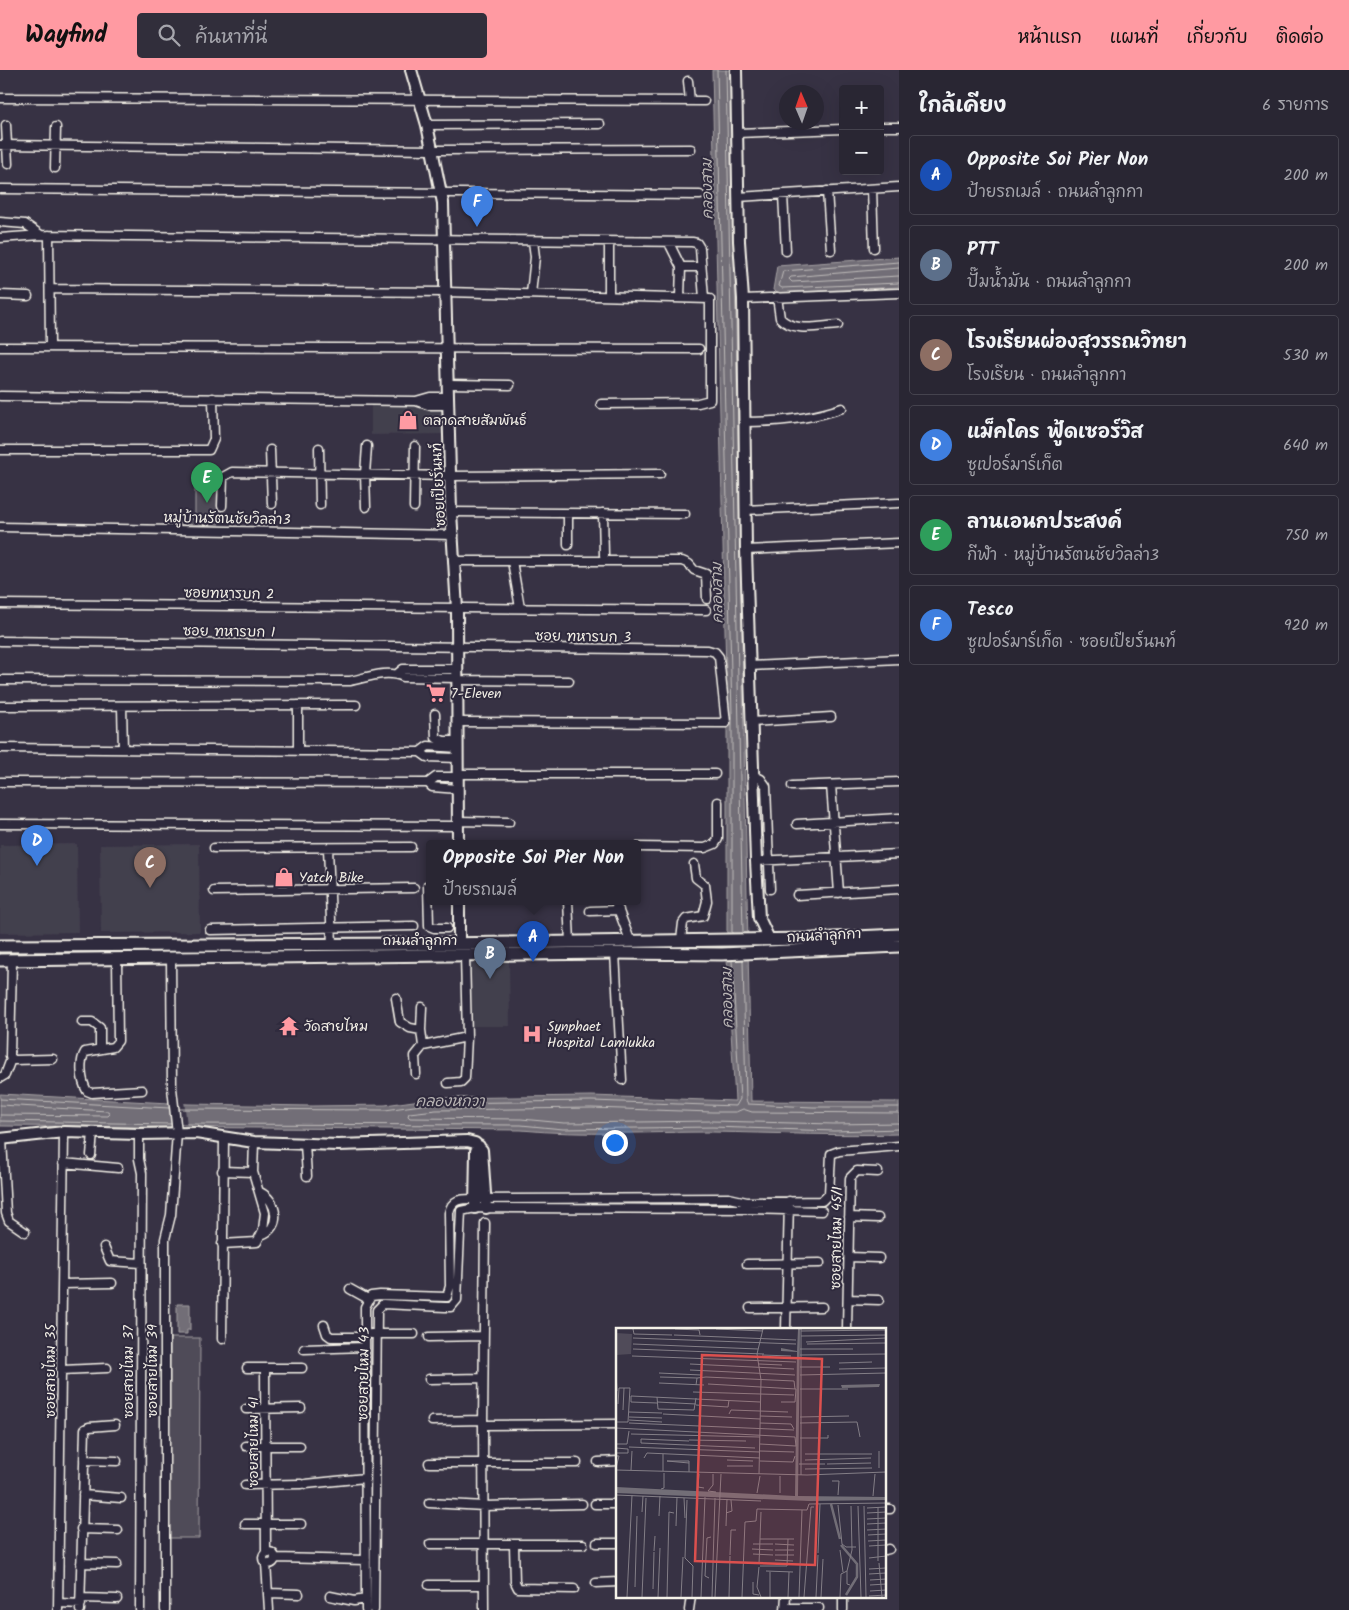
<!DOCTYPE html>
<html lang="th">
<head>
<meta charset="utf-8">
<style>
	body { margin:0; font-family:Kalam,"Playpen Sans Thai",sans-serif; background:#312e3b; color:#f1f3f6 }
	.controls { position:absolute; right:15px; top:15px; display:grid; overflow:hidden; border-radius:5px; box-shadow:0 5px 20px #0002 }
	.controls button { width:45px; height:45px; display:grid; place-items:center; padding:0; border:0; border-bottom:1px solid #45434e; background:#292633; color:#f1f3f6; font:25px sans-serif }
	.compass { position:absolute; left:779px; top:15px; width:45px; height:45px; border-radius:50%; background:#292633; box-shadow:0 5px 20px #0002; rotate:358deg }
	.you { position:absolute; left:614px; top:1072px; width:18px; height:18px; margin:-12px; border:4px solid #fff; border-radius:50%; background:#1a73e8; box-shadow:0 0 0 8px #1a73e833 }
	.badge { display:grid; place-items:center; width:32px; height:32px; border-radius:50%; background:#ff9aa2; color:#fff; font-size:16px; font-weight:700 }
	.pin { position:absolute; translate:-50% -41px; filter:drop-shadow(0 1px 2px #0008) }
	.pin::after { content:''; position:absolute; top:26px; width:18px; height:15px; background:inherit; clip-path:polygon(0 0,100% 0,50% 100%) }
	.popup { position:absolute; left:426px; top:770px; width:215px; height:65px; box-sizing:border-box; display:grid; place-content:center; border-radius:5px; background:#292633; filter:drop-shadow(0 1px 4px #0005); font-size:16px; white-space:nowrap; color:#a5a5ac }
	.popup b { font-size:19px; color:#f1f3f6 }
	.popup::after { content:''; position:absolute; left:50%; top:100%; margin-left:-10px; border:10px solid transparent; border-top-color:#292633 }
	.list { margin:0; padding:0; list-style:none }
	h2 { display:flex; justify-content:space-between; align-items:center; height:65px; margin:0; padding:0 20px; font-size:21px }
	h2 small { font-size:16px; font-weight:400; color:#a5a5ac }
	.list li { display:grid; grid-template-columns:32px 1fr auto; gap:15px; align-items:center; box-sizing:border-box; height:80px; margin:0 10px 10px; padding:0 10px; border:1px solid #45434e; border-radius:5px }
	.list b { display:block; font-size:19px; white-space:nowrap }
	.list p { margin:0; font-size:16px; white-space:nowrap; color:#a5a5ac }
	.list em { font-size:16px; font-style:normal; color:#a5a5ac }
	.icon { flex:none; width:28px; height:28px; fill:none; stroke:currentColor; stroke-width:2; stroke-linecap:round; stroke-linejoin:round }
	.map { position:relative; flex:none; width:899px; height:1540px; overflow:hidden }
	header { display:flex; align-items:center; gap:30px; box-sizing:border-box; height:70px; padding:0 25px; background:#ff9aa2; color:#111 }
	header strong { font-size:24px }
	nav { display:flex; gap:28px; margin-inline-start:auto; font-size:18px }
	.search { width:350px; height:45px; background:#312e3b; display:flex; align-items:center; gap:12px; box-sizing:border-box; padding:0 18px; border-radius:5px; color:#a5a5ac; font-size:19px }
	main { display:flex }
	aside { flex:1; background:#292633 }
	.map>svg:first-child { display:block }
	.built { fill:#433f4e }
	.green { fill:#504b59; stroke:#a29ea0 }
	.water { fill:#726e77; stroke:#a6a2a4 }
	.pier { fill:#373244 }
	.lines { fill:none; stroke-linecap:round; stroke-linejoin:round }
	.shore { stroke:#c0bdbb; stroke-width:1 }
	.minor-casing { stroke:#f4f1e8; stroke-width:11 }
	.tertiary-casing { stroke:#f4f1e8; stroke-width:14 }
	.secondary-casing { stroke:#f4f1e8; stroke-width:15 }
	.minor { stroke:#2f2a3d; stroke-width:8 }
	.tertiary { stroke:#2f2a3d; stroke-width:10 }
	.secondary { stroke:#2f2a3d; stroke-width:11 }
	.labels { text-anchor:middle; stroke-width:4; stroke-linejoin:round; paint-order:stroke }
	.poi-label { font-size:14px; fill:#f4f1e8; stroke:#2f2a3d; text-anchor:start }
	.street-label { font-size:14px; fill:#f4f1e8; stroke:#2f2a3d }
	.water-label { font-size:15px; font-style:italic; fill:#bab6b5; stroke:#2f2a3d }
	.inset-river { fill:none; stroke:#726e77; stroke-width:2.5 }
	.inset-road { fill:none; stroke:#837e86; stroke-width:1 }
	.view { fill:#dc504e; fill-opacity:0.15; stroke:#dc504e; stroke-width:2.5 }
	.inset-edge { fill:none; stroke:#f4f1e8; stroke-width:2.5 }
</style>
</head>
<body>
<header>
<strong>Wayfind</strong>
<div class="search"><svg class="icon" aria-label="search" viewBox="0 0 24 24"><circle cx="10" cy="10" r="6"/><path d="M15 15l6 6"/></svg>ค้นหาที่นี่</div>
<nav><a>หน้าแรก</a><a>แผนที่</a><a>เกี่ยวกับ</a><a>ติดต่อ</a></nav>
</header>
<main>
<div class="map">
<svg width="899" height="1540" viewBox="0 0 899 1540">
	<rect width="100%" height="100%" fill="#373244"/>
	<filter id="ink" filterUnits="userSpaceOnUse"><feTurbulence type="fractalNoise" baseFrequency=".02" numOctaves="2"/><feDisplacementMap in="SourceGraphic" scale="10" xChannelSelector="R" yChannelSelector="G"/><feConvolveMatrix kernelMatrix="1 2 1 2 8 2 1 2 1" color-interpolation-filters="sRGB"/></filter>
	<g filter="url(#ink)">
		<!-- built -->
		<path class="built" d="M444,334L445,364L371,365V336Z
			M77,774L78,862L0,863V775Z
			M199,774L200,862L101,863L100,775Z
			M467,890H509L510,956H469Z"/>
		<!-- green -->
		<path class="green" d="M219,417V454L180,455V449H195V418Z
			M170,1268H200L199,1468H169Z"/>
		<!-- water -->
		<path class="water" d="M712,0H731L751,1031L899,1032V1064C836,1066 774,1063 712,1062C648,1062 584,1066 521,1060L0,1056V1024L188,1034L312,1036L385,1035L435,1028L592,1026L735,1031L727,890V647Z
			M899,187V217L779,223L773,220L777,196Z
			M177,1234H190V1260H187V1264H177Z"/>
		<!-- pier -->
		<path class="pier" d="M174,1031H184L187,1055L178,1057Z"/>
		<g class="lines">
			<!-- shore -->
			<path class="shore" d="M717,0L732,647V863
				M726,0L743,863
				M899,192L783,201L779,216L782,218L899,213
				M899,198L791,207L789,209L792,212L899,206
				M743,890L746,1030L748,1034L813,1037H899
				M0,1029L169,1038
				M0,1035L108,1041L110,1044L108,1046L0,1045
				M179,1039L385,1040L436,1033L592,1031L736,1036L740,1029L732,890
				M899,1043L752,1042L743,1039L736,1042H712L592,1038L436,1040L409,1043L408,1046L410,1048L521,1049L564,1053L712,1051L834,1054L899,1053
				M0,1051L171,1054
				M181,1054L521,1055L563,1059L712,1057L834,1061L899,1059"/>
			<defs>
				<path id="minor" d="M688,11L690,31
					M0,28L704,31
					M6,55L8,94
					M427,55L600,54
					M880,57H899
					M738,63L843,59
					M0,75L433,80L691,79
					M55,98L56,57
					M0,119L700,125
					M872,119L874,178
					M827,121L831,180
					M783,125L786,181
					M738,127L899,117
					M0,152L25,154L41,165
					M49,165L50,276
					M0,168L41,165L692,172L697,173L700,178L704,228
					M609,172V226
					M669,173L681,197L680,227
					M681,197H701
					M51,219L446,222L710,229V330L698,333L601,334
					M531,224L535,187L533,171
					M0,225L28,226
					M777,227L780,248C794,263 819,256 838,255
					M743,229L899,223
					M0,277L699,279
					M449,314L510,315
					M0,326L416,331L428,335H449
					M416,331L430,327H449
					M744,352C776,352 811,349 842,338
					M319,378L320,435
					M0,380H209L214,369L213,328
					M270,380L272,434
					M222,436L223,407L232,402L451,406L660,404
					M366,437L365,404L367,376
					M414,437L415,376
					M745,440L899,433
					M451,442L685,444
					M603,443L604,485
					M0,457L454,465
					M568,475V444
					M746,480L899,473
					M454,491H682L689,494L694,500L706,504L707,529
					M512,491L520,538
					M0,534L706,540
					M0,571L708,580L715,582L719,587L726,653L457,652
					M750,596L899,589
					M397,604L403,599H458
					M0,610L350,611C366,608 387,599 403,607L458,608
					M458,610L569,611
					M298,635V681
					M0,636L356,635
					M122,636L123,679
					M435,644L436,668L444,671H458
					M752,652L831,647
					M0,678L420,682
					M458,688L427,687L420,682L428,676L458,678
					M457,704H715
					M753,705L761,709L766,716L770,819
					M0,712L428,713L436,707H458
					M428,713L432,717L458,719
					M831,715L839,823
					M792,716L899,712
					M458,751L509,752
					M0,754L458,756
					M797,754L899,748
					M637,777L705,778L715,774L718,769V732
					M214,778L411,777
					M328,778L332,874
					M756,791L899,784
					M428,815L429,856L434,858H447
					M214,821L414,818
					M797,825L899,819
					M568,831L570,872
					M615,831L630,870
					M590,841L619,840
					M210,860L414,856
					M681,870L683,853L686,849L703,846L707,831L705,815L696,808L694,794
					M615,883L622,1010
					M117,889L118,971L113,977L85,982C79,992 81,1011 87,1021L92,1023L142,1020
					M12,890L10,987L14,990L53,989
					M396,928L400,952L410,958L421,960L423,976L467,967
					M82,952H92L100,958V979
					M421,960L422,937
					M416,1004L415,986L423,976
					M0,1008L5,1005L11,989
					M448,1013L461,1012L465,1008L467,967L465,885
					M139,1064V1089L142,1103L140,1540
					M2,1069L6,1143L9,1151L25,1162
					M305,1074L307,1106
					M91,1085L93,1063
					M63,1093L118,1098
					M222,1101L253,1102
					M260,1122C278,1131 282,1158 261,1165
					M747,1139L822,1141
					M849,1147L878,1148
					M222,1174L257,1172L263,1160L265,1143L253,1102L254,1072
					M104,1177L110,1191L141,1193
					M849,1187L879,1188
					M747,1194L820,1193
					M63,1214L112,1213
					M350,1219L368,1229
					M848,1229L879,1230
					M750,1238L822,1237
					M324,1255L327,1264L331,1267H365
					M786,1259L789,1131
					M847,1259L850,1108L857,1101L878,1102
					M371,1264H414
					M429,1267L483,1266
					M222,1269L224,1067
					M304,1279L365,1277
					M247,1298H265
					M62,1300L107,1298
					M429,1309L482,1308
					M246,1339L301,1338
					M432,1351L483,1350
					M483,1355L485,1153
					M246,1376H300
					M84,1390L117,1391
					M598,1392L618,1391
					M429,1393H577
					M306,1414L365,1408
					M245,1415L301,1414
					M83,1425L121,1428
					M429,1433L484,1436L582,1434
					M595,1434H618
					M885,1439H890
					M245,1454H301
					M81,1459L118,1460
					M597,1473H618
					M430,1474H583
					M514,1475L515,1512L518,1518L574,1519
					M885,1480L889,1479
					M263 1488a6 6 0 1 1 12 0a6 6 0 1 1-12 0Z
					M266,1483L265,1298H302
					M275,1488L366,1490
					M81,1493L117,1494
					M266,1493L269,1540
					M596,1513L618,1512
					M429,1515H483
					M269,1523L299,1524
					M330,1526L354,1531L366,1529
					M81,1528L117,1529
					M59,1533L81,1534
					M786,1538H819
					M58,1540L64,1062
					M80,1540L85,1359L89,1357L115,1355
					M165,1540V1169L171,1145L177,1063L172,1018L171,887
					M366,1540L365,1237L371,1226L380,1225L447,1227L450,1216L449,1143C452,1128 462,1129 475,1129L729,1128L747,1132L822,1131L829,1124L831,1084L839,1081L899,1076
					M374,1540L377,1240L383,1234L445,1237H451L457,1230L461,1141L475,1138L747,1139V1132
					M484,1540L483,1355L618,1354
					M689,1540L691,1526
					M785,1540L786,1526
					M843,1540V1526"/>
				<path id="tertiary" d="M411,0L427,55L443,133L451,442L457,539L458,773
					M736,0L739,171L743,229L746,480L756,791L759,848L769,869
					M459,873V831
					M0,1069L64,1062L139,1064L196,1063L254,1072L338,1075L467,1071L475,1073L482,1080L486,1138
					M475,1138L476,1081L479,1076"/>
				<path id="secondary" d="M0,876L435,874L813,869L899,865
					M0,890L615,883L722,884L899,876"/>
			</defs>
			<!-- minor casing -->
			<use href="#minor" class="minor-casing"/>
			<!-- tertiary casing -->
			<use href="#tertiary" class="tertiary-casing"/>
			<!-- secondary casing -->
			<use href="#secondary" class="secondary-casing"/>
			<!-- minor -->
			<use href="#minor" class="minor"/>
			<!-- tertiary -->
			<use href="#tertiary" class="tertiary"/>
			<!-- secondary -->
			<use href="#secondary" class="secondary"/>
		</g>
	</g>
	<!-- icons -->
	<defs>
		<symbol id="shop-bare" viewBox="-9 -9 18 18"><path d="M-5-2.5h2.3a2.7 3.5 0 0 1 5.4 0H5L5.5 6h-11ZM-1.5-2.5h3a1.5 2.3 0 0 0-3 0Z" fill="#ff9aa2" stroke="#2f2a3d" stroke-width="2.5" paint-order="stroke"/></symbol>
		<symbol id="supermarket-bare" viewBox="-9 -9 18 18"><path d="M-6-5.5h2.5l.6 2H6L4.5 2H-2.5L-4.4-4H-6ZM-1.5 3.2a1.3 1.3 0 1 0 .1 0ZM3 3.2a1.3 1.3 0 1 0 .1 0Z" fill="#ff9aa2" stroke="#2f2a3d" stroke-width="2.5" paint-order="stroke"/></symbol>
		<symbol id="temple-bare" viewBox="-9 -9 18 18"><path d="M0-6L5-2H3V0L6.5 2.5H4V6H1.5V3h-3V6H-4V2.5H-6.5L-3 0V-2H-5Z" fill="#ff9aa2" stroke="#2f2a3d" stroke-width="2.5" paint-order="stroke"/></symbol>
		<symbol id="hospital-bare" viewBox="-9 -9 18 18"><path d="M-5-5h3v3.5h4V-5h3V5h-3V1.5h-4V5h-3Z" fill="#ff9aa2" stroke="#2f2a3d" stroke-width="2.5" paint-order="stroke"/></symbol>
	</defs>
	<g fill-rule="evenodd">
		<use href="#shop-bare" x="394" y="336" width="28" height="28"/>
		<use href="#supermarket-bare" x="422" y="609" width="28" height="28"/>
		<use href="#shop-bare" x="270" y="793" width="28" height="28"/>
		<use href="#temple-bare" x="275" y="942" width="28" height="28"/>
		<use href="#hospital-bare" x="518" y="950" width="28" height="28"/>
	</g>
	<g class="labels">
		<!-- poi labels -->
		<g class="poi-label">
			<text x="423" y="355">ตลาดสายสัมพันธ์</text>
			<text x="451" y="628">7-Eleven</text>
			<text x="299" y="812">Yatch Bike</text>
			<text x="304" y="961">วัดสายไหม</text>
			<text x="547" y="961">Synphaet<tspan x="547" dy="16">Hospital Lamlukka</tspan></text>
		</g>
		<!-- street labels -->
		<g class="street-label">
			<text transform="translate(438 415) rotate(-93)" y="5">ซอยเปียร์นนท์</text>
			<text transform="translate(227 448) rotate(1)" y="5">หมู่บ้านรัตนชัยวิลล่า3</text>
			<text transform="translate(229 523) rotate(1)" y="5">ซอยทหารบก 2</text>
			<text transform="translate(229 561) rotate(1)" y="5">ซอย ทหารบก 1</text>
			<text transform="translate(583 566) rotate(1)" y="5">ซอย ทหารบก 3</text>
			<text transform="translate(824 865) rotate(-3)" y="5">ถนนลำลูกกา</text>
			<text x="420" y="875">ถนนลำลูกกา</text>
			<text transform="translate(836 1168) rotate(-89)" y="5">ซอยสายไหม 45/1</text>
			<text transform="translate(50 1301) rotate(-90)" y="5">ซอยสายไหม 35</text>
			<text transform="translate(152 1301) rotate(-90)" y="5">ซอยสายไหม 39</text>
			<text transform="translate(128 1302) rotate(-90)" y="5">ซอยสายไหม 37</text>
			<text transform="translate(363 1304) rotate(-89)" y="5">ซอยสายไหม 43</text>
			<text transform="translate(253 1372) rotate(-90)" y="5">ซอยสายไหม 41</text>
		</g>
		<!-- water labels -->
		<g class="water-label">
			<text transform="translate(707 119) rotate(-91)" y="5">คลองสาม</text>
			<text transform="translate(717 523) rotate(-91)" y="5">คลองสาม</text>
			<text transform="translate(727 928) rotate(-91)" y="5">คลองสาม</text>
			<text x="450" y="1036">คลองหกวา</text>
		</g>
	</g>
	<!-- overview -->
	<g transform="translate(616 1258)">
		<rect width="270" height="270" fill="#373244"/>
		<path d="M0,5L16,6L15,26L0,27Z" fill="#504b59"/>
		<path d="M182,1H184L182,168L270,169V172L193,173L0,165V159L179,168L181,24L165,23V20L181,23ZM264,56L263,59L226,60L225,57Z" fill="#726e77"/>
		<path class="inset-river" d="M215,176L224,211M225,217L241,236V249L230,267"/>
		<path class="inset-road" d="M17,1L18,6L56,7M59,1L83,2L84,7M100,1L147,3M185,1V147M185,3L270,2M58,7L180,12M185,8L270,7M17,10L180,16M190,14L270,10M17,16L142,21M191,16L270,15M17,21L148,26M184,21H237M146,27L175,28M184,27L270,26M16,28L180,34M223,35L256,34M74,36L178,41M143,36L166,37M184,39H214M223,41L270,40M74,42L179,47M0,45L1,63M43,45L85,47M184,47L270,45M44,49L81,50M43,55L88,57M92,56L180,61L179,74H165M80,57L81,50L90,49L178,53L179,61M184,61H232M77,64L178,67M41,69L42,81L78,82L80,70M41,74L80,76M41,75L15,74V68L144,74M80,77L112,79L113,72M7,82L8,60M13,84L46,85M47,86L144,91M113,86L115,82L172,84M144,88L176,89M13,89L46,90M184,89L233,88M13,92L46,94M0,94H12L14,60H3L2,76M13,95L178,102M144,95L175,96L178,101M184,95L241,94L244,109M0,100L179,109L180,118L144,116M15,106L144,109M184,110H212V107M73,112L130,113M73,113L25,111V115L139,120M0,116H11L13,103M13,119L144,124M0,120L12,121V125H0M144,123L178,124M263,123V140M189,126H256M0,128H3L0,140M28,130L31,125L144,130M111,132L137,133M189,132L255,130M144,133L177,134L179,128M183,136H209M211,136L255,135M111,138H137M189,141L256,140M0,142L191,147L270,144M15,142L16,123M47,143V126M73,144V133H51L73,135M83,146L82,159L88,160M97,146V157L92,163L100,164M143,146L145,52L141,26L147,1M164,148V165M216,153H223L222,167M45,161L48,160V145M141,165L144,148M0,167L145,173M257,168L259,146M68,170L69,190M71,172L69,230L77,238L76,269M222,177L226,216L230,219H240M242,178L245,269M248,178L250,269M262,179V233M251,180L270,179M26,184L27,168M110,185L116,183L115,172M251,185L270,184M43,188L44,168M251,191L270,190M251,196L270,195M60,198L61,169M110,198L111,171M251,202L270,201M252,207L270,206M144,211L145,184M252,213L270,212M137,216H157M159,216L178,217M253,218L270,217M136,221L157,222M159,222H178M224,222L227,244M38,223L39,208M202,225L204,176M137,226L157,227M114,227L115,202H120M159,227H178M253,230L270,228M159,232L177,233M263,235L266,269M143,236L144,211H178M144,238H171L172,211M143,239L141,259L145,269M253,241L270,240M150,243L177,244M231,243V256L234,257M253,246L270,245M93,250L89,248L91,210L95,209M254,252L270,251M137,254V266L143,267M254,257L270,256M19,259L21,188M37,261L38,224M254,263L270,262M253,268L270,267M11,269L16,167M26,269L30,170M42,269L44,220M51,269L53,184L58,185M65,269L67,229M85,269L89,169M96,269L99,170M99,269L105,146M113,269L114,228M126,269L129,194L140,193L141,181L191,182L193,176L270,175M154,269V244M172,269L173,244M183,269L186,182M188,269L195,179H198M200,269L202,227M205,269L207,231M224,269L225,246L231,243L236,222L235,178"/>
		<path class="view" d="M86,27L206,31L199,237L79,233Z"/>
		<rect width="270" height="270" class="inset-edge"/>
	</g>
</svg>
<div class="controls">
<button>+</button>
<button>−</button>
</div>
<svg class="compass" viewBox="-18 -18 36 36"><path d="M0-13l5 13h-10z" fill="#e53935"/><path d="M0 13l5-13h-10z" fill="#a5a5ac"/></svg>
<div class="you"></div>
<div class="pin badge" style="left:533px;top:892px;background:#1a4fb4">A</div>
<div class="popup"><b>Opposite Soi Pier Non</b>ป้ายรถเมล์</div>
<div class="pin badge" style="left:490px;top:909px;background:#5c6f8a">B</div>
<div class="pin badge" style="left:150px;top:818px;background:#8d6e63">C</div>
<div class="pin badge" style="left:37px;top:796px;background:#3f7fe0">D</div>
<div class="pin badge" style="left:207px;top:433px;background:#2e9e5b">E</div>
<div class="pin badge" style="left:477px;top:157px;background:#3f7fe0">F</div>
</div>
<aside>
<h2>ใกล้เคียง<small>6 รายการ</small></h2>
<ul class="list">
<li><span class="badge" style="background:#1a4fb4">A</span><div><b>Opposite Soi Pier Non</b><p>ป้ายรถเมล์ · ถนนลำลูกกา</p></div><em>200 m</em></li>
<li><span class="badge" style="background:#5c6f8a">B</span><div><b>PTT</b><p>ปั๊มน้ำมัน · ถนนลำลูกกา</p></div><em>200 m</em></li>
<li><span class="badge" style="background:#8d6e63">C</span><div><b>โรงเรียนผ่องสุวรรณวิทยา</b><p>โรงเรียน · ถนนลำลูกกา</p></div><em>530 m</em></li>
<li><span class="badge" style="background:#3f7fe0">D</span><div><b>แม็คโคร ฟู้ดเซอร์วิส</b><p>ซูเปอร์มาร์เก็ต</p></div><em>640 m</em></li>
<li><span class="badge" style="background:#2e9e5b">E</span><div><b>ลานเอนกประสงค์</b><p>กีฬา · หมู่บ้านรัตนชัยวิลล่า3</p></div><em>750 m</em></li>
<li><span class="badge" style="background:#3f7fe0">F</span><div><b>Tesco</b><p>ซูเปอร์มาร์เก็ต · ซอยเปียร์นนท์</p></div><em>920 m</em></li>
</ul>
</aside>
</main>
</body>
</html>
